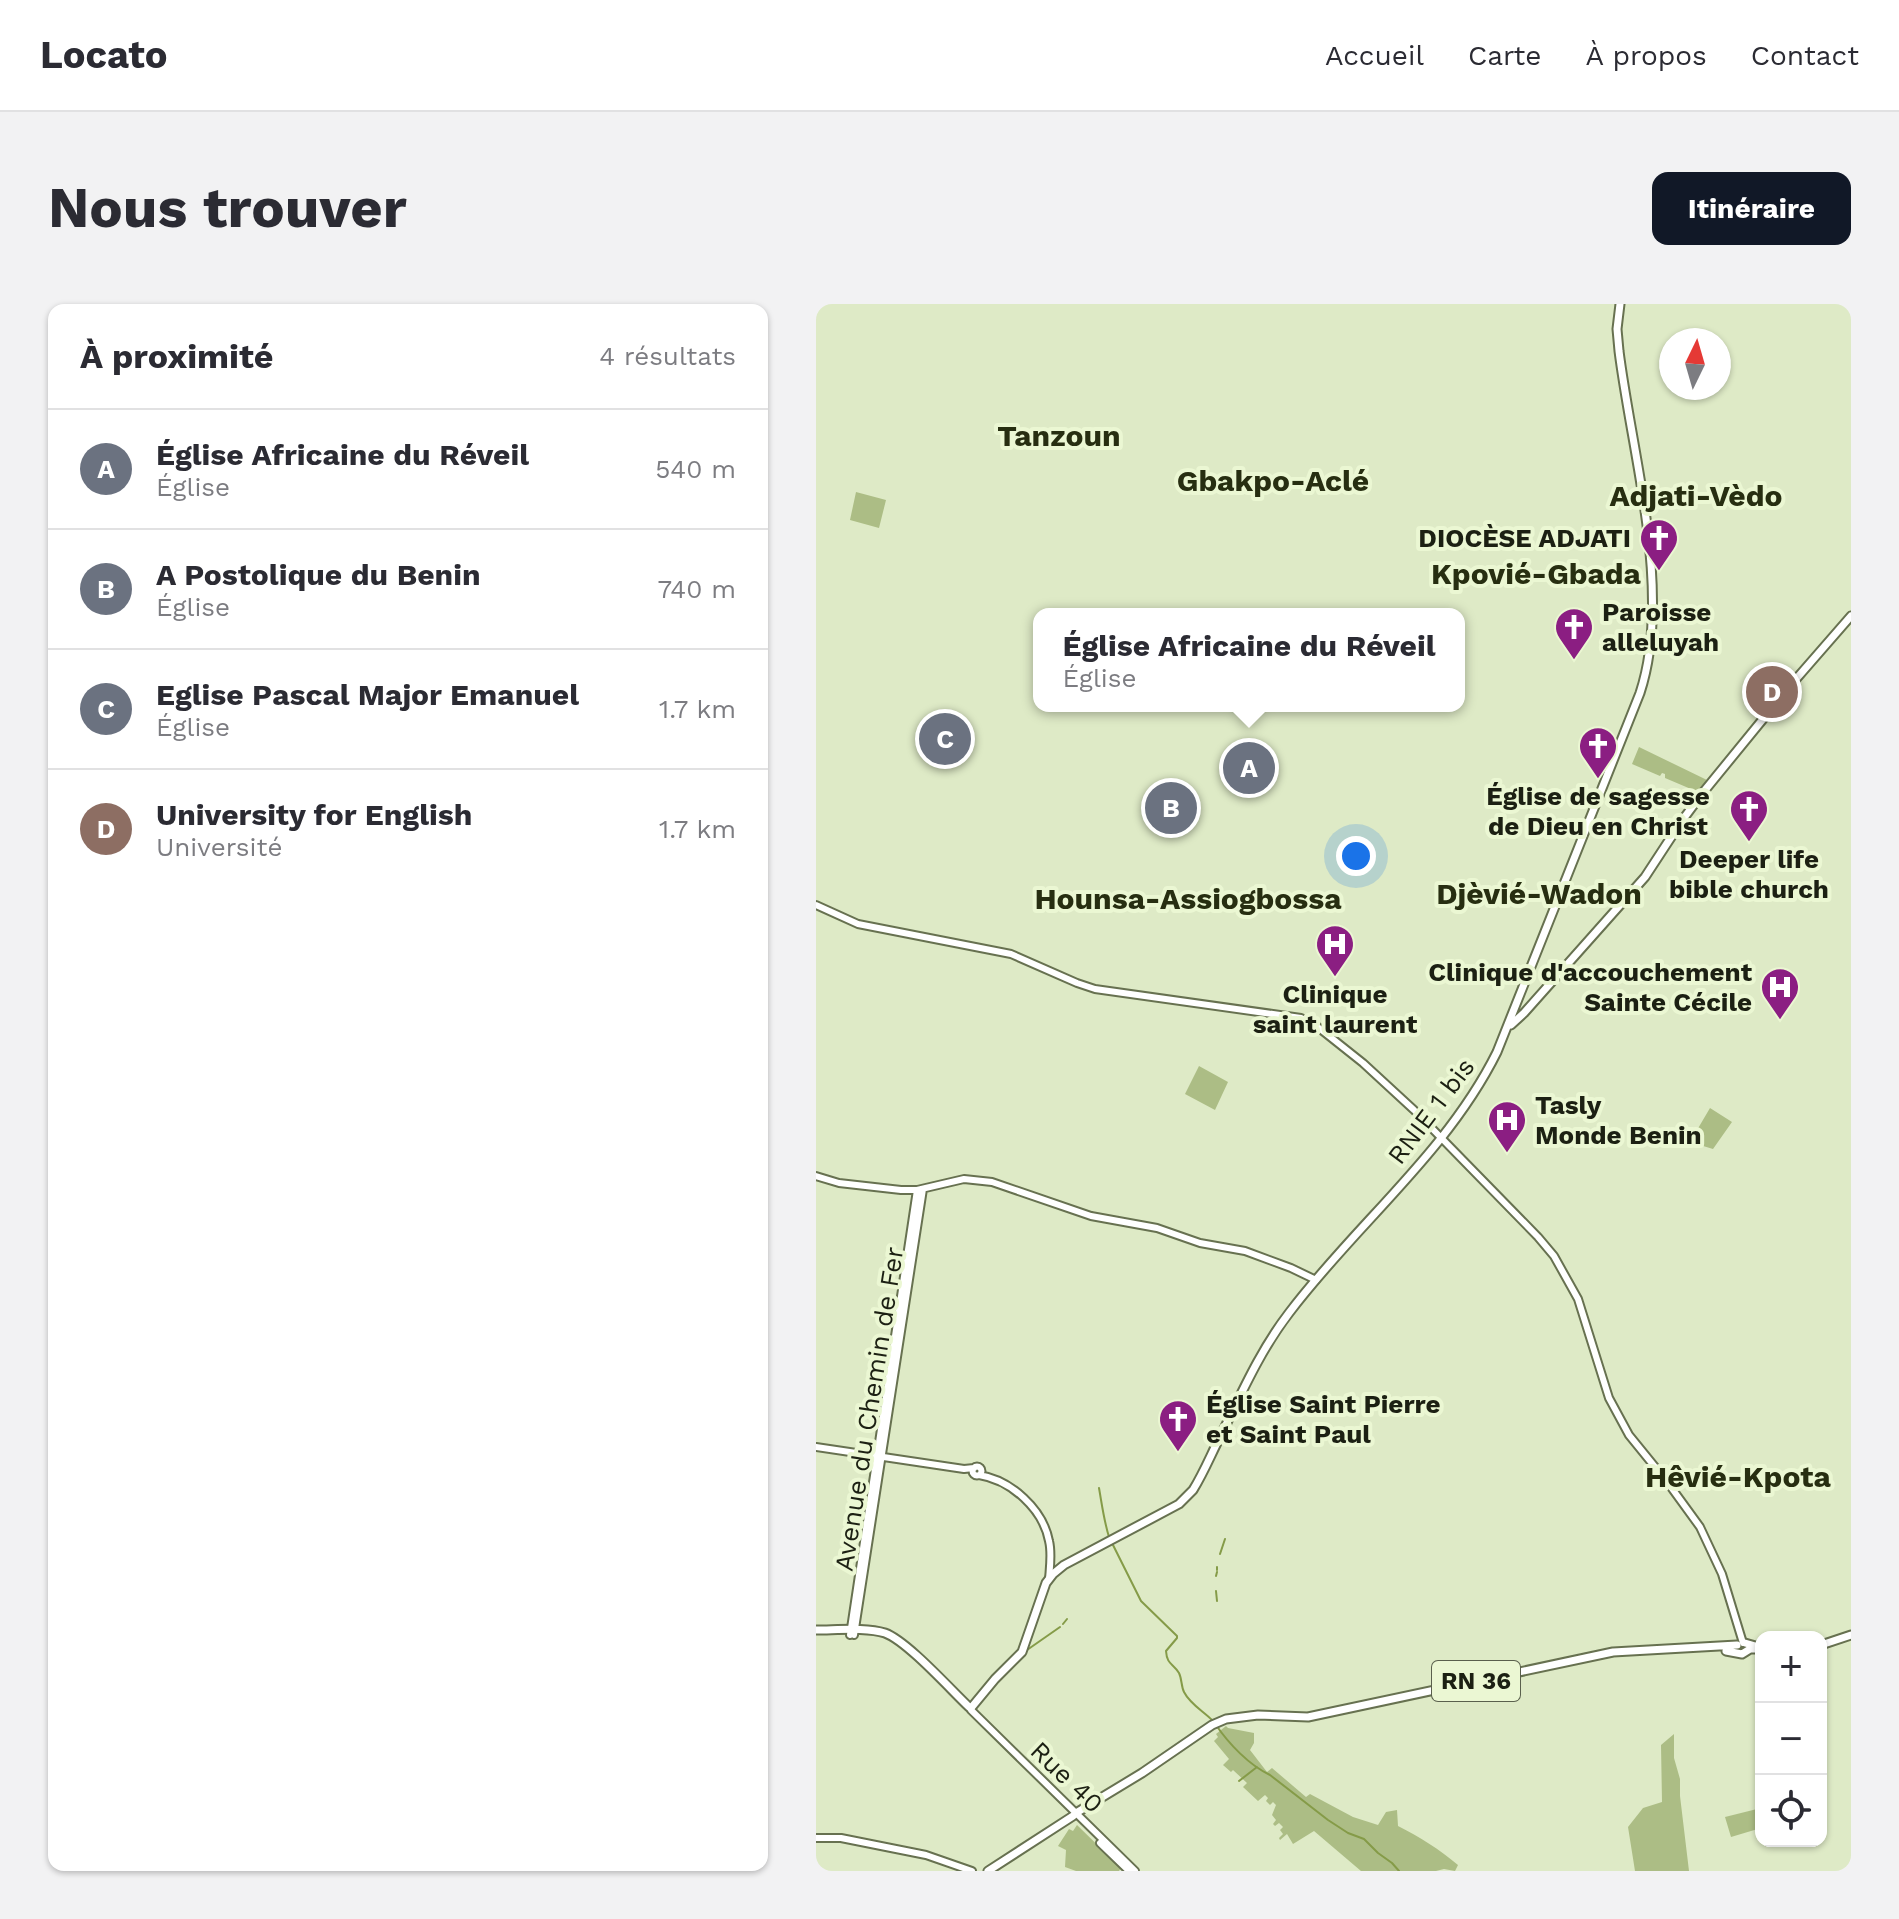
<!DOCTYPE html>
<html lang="fr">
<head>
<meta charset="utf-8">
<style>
	body { margin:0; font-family:"Work Sans",sans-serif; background:#f2f2f3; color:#2b2b33 }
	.controls { position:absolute; right:24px; bottom:24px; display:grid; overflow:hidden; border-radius:16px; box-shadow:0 2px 6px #0004 }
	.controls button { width:72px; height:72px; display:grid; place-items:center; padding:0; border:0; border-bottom:2px solid #e1e1e2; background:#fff; color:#2b2b33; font:40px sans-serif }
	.compass { position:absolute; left:843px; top:24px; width:72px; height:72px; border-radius:50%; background:#fff; box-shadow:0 2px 6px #0004; rotate:5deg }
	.you { position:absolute; left:540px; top:552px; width:28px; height:28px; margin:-20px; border:6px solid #fff; border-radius:50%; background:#1a73e8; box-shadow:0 0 0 12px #1a73e833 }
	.badge { display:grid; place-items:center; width:52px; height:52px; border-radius:50%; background:#111827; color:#fff; font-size:26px; font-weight:700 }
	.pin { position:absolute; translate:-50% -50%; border:4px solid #fff; box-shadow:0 2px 8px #0006 }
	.popup { position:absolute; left:217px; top:304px; width:432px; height:104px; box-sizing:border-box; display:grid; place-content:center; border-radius:16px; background:#fff; filter:drop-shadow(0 2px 6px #0005); font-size:26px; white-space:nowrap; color:#7c7c81 }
	.popup b { font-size:30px; color:#2b2b33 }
	.popup::after { content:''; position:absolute; left:50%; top:100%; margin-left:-16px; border:16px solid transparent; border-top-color:#fff }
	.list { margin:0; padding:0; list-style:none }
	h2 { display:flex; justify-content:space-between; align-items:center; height:104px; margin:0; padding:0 32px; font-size:34px }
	h2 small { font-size:26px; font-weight:400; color:#7c7c81 }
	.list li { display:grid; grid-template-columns:52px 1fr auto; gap:24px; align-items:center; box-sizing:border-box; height:120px; padding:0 32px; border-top:2px solid #e1e1e2 }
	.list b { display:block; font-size:30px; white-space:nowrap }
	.list p { margin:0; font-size:26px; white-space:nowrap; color:#7c7c81 }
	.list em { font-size:26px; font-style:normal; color:#7c7c81 }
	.icon { flex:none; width:44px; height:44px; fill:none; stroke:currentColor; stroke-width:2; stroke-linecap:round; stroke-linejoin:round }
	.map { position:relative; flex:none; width:1035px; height:1567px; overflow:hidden; border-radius:16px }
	header { display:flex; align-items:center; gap:48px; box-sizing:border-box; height:112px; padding:0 40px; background:#fff; border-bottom:2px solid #e1e1e2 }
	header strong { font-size:38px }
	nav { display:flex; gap:44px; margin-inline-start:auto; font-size:28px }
	.intro { display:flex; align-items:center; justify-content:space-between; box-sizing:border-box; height:192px; padding:0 48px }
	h1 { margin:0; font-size:56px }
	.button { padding:20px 36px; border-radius:16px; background:#111827; color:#fff; font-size:28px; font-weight:700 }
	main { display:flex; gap:48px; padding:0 48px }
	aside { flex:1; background:#fff; border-radius:16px; box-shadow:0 2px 6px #0004 }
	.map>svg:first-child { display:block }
	.green { fill:#acbd85 }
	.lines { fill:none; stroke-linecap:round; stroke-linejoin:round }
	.stream { stroke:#859b48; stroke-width:2 }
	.secondary-casing { stroke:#677150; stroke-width:10 }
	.primary-casing { stroke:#677150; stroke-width:11 }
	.secondary { stroke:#fff; stroke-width:6 }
	.primary { stroke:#fff; stroke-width:7 }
	.labels { text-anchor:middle; stroke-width:8; stroke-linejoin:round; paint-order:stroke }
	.shield { fill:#ebf7d3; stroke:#5a604d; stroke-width:2 }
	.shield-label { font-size:24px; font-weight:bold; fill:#1c2013 }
	.poi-label { font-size:26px; font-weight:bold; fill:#1c2013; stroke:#ebf7d3; text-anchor:start }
	.street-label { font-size:26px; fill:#1c2013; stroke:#ebf7d3 }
	.quarter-label { font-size:30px; font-weight:bold; fill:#272e11; stroke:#ebf7d3 }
</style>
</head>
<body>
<header>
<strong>Locato</strong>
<nav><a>Accueil</a><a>Carte</a><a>À propos</a><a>Contact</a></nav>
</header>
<div class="intro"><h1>Nous trouver</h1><a class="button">Itinéraire</a></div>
<main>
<aside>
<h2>À proximité<small>4 résultats</small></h2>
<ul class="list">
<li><span class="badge" style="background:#6b7280">A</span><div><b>Église Africaine du Réveil</b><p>Église</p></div><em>540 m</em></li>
<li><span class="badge" style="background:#6b7280">B</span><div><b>A Postolique du Benin</b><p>Église</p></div><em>740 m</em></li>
<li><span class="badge" style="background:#6b7280">C</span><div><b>Eglise Pascal Major Emanuel</b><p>Église</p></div><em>1.7 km</em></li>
<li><span class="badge" style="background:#8d6e63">D</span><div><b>University for English</b><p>Université</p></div><em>1.7 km</em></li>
</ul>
</aside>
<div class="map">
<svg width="1035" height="1567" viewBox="0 0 1035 1567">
	<rect width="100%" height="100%" fill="#deeac6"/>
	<!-- green -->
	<path class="green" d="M40,188L70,196L63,224L34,216Z
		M823,443L891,476L882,488L849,474V470L846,469L844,472L816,460Z
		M383,762L412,778L399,806L369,790Z
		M894,804L916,818L897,845L874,838Z
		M410,1422L412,1424L438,1429V1439L434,1446L451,1468L456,1464L490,1493L494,1490L537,1513L562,1521L570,1508L581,1506L582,1522C604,1533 623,1545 642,1561L639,1567L628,1565L620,1567H545L498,1527L477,1540L471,1530L464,1536L463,1534L467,1530L464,1526L467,1523L463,1519L459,1522L457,1520L460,1516L456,1511L460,1501L457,1498L454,1501L450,1497L452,1494L449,1491L442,1497L427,1483L431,1479L417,1466L415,1468L407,1461L413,1455L398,1437L402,1433L400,1430Z
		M858,1430V1454L864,1475V1492L873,1567H819L812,1523L827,1504L846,1498L845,1441Z
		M945,1504V1524L915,1533L909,1513Z
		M261,1521L305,1564L303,1567H260L249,1563L250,1546L242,1542L253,1525L257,1527Z"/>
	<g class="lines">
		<!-- stream -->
		<path class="stream" d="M283,1184C286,1201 288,1217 293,1233
			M296,1239L325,1297L361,1332V1334L350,1347C351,1361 357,1359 363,1369C366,1375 365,1382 368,1388C374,1400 387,1407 396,1416
			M404,1250L409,1235
			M401,1266V1263
			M400,1272L401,1268
			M400,1287L401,1297
			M247,1320L251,1315
			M211,1346L244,1323
			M400,1421C413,1440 433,1461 454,1471L512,1516L532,1529L548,1535L562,1549L576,1559L583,1567
			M423,1477L441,1463"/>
		<defs>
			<path id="secondary" d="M0,601L42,620L195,650L261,679L279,685L485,714L498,720L547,759L598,806L722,933L738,952L762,995L793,1094L813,1131L852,1179L884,1223L906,1270L927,1339
				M0,872L23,879L85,886H101L148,875L176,878L275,912L341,924L384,939L429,947L475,964L500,976
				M0,1143L148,1165L158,1164
				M156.5 1167a4.5 4.5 0 1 1 9 0a4.5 4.5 0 1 1-9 0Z
				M163,1171C195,1176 227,1205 233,1237C236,1249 234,1262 233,1275
				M34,1331L101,886
				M38,1331L107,885
				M155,1406L319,1567
				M0,1534H25L110,1551L156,1567
				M284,1539L313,1567"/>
			<path id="primary" d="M695,721L708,709L829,573L865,518L885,491L974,382L1035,312
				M0,1326C20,1326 51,1323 69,1329C91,1337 134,1385 153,1403
				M929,1339L943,1343
				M1005,1341L1035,1331
				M910,1347L926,1350L934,1345H945
				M155,1404L179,1375L206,1348L230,1279L237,1270L248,1261L363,1200L377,1186C387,1170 394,1153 402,1137C424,1093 443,1048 473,1009C540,920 631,849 681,748L824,389C857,289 816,151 803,47L801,25L804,0
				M172,1567L257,1512L260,1509L326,1469L396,1421L410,1415L442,1411L492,1413L797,1348L921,1341"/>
		</defs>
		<!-- secondary casing -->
		<use href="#secondary" class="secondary-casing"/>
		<!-- primary casing -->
		<use href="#primary" class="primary-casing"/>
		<!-- secondary -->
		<use href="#secondary" class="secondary"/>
		<!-- primary -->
		<use href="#primary" class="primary"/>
	</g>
	<!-- icons -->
	<defs>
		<symbol id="church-pin" viewBox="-11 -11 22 30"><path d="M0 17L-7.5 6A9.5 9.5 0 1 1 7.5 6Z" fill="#8b1e82" stroke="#ebf7d3"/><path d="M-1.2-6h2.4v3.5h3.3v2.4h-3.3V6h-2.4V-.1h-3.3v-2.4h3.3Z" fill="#fff"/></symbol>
		<symbol id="hospital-pin" viewBox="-11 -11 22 30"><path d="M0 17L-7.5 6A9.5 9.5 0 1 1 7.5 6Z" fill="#8b1e82" stroke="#ebf7d3"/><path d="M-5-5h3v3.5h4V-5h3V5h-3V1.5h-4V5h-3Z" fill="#fff"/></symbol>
	</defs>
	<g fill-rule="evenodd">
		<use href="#church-pin" x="821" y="212" width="44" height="60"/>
		<use href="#church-pin" x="736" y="301" width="44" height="60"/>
		<use href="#church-pin" x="760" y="420" width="44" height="60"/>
		<use href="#church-pin" x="911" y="483" width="44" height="60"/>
		<use href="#hospital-pin" x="497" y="618" width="44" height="60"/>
		<use href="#hospital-pin" x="942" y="661" width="44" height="60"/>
		<use href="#hospital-pin" x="669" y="794" width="44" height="60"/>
		<use href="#church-pin" x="340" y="1093" width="44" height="60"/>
	</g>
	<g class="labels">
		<!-- shield labels -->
		<rect class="shield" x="616" y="1357" width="88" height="40" rx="6"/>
		<g class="shield-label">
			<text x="660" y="1385">RN 36</text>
		</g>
		<!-- poi labels -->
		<g class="poi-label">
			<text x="815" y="243" text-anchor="end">DIOCÈSE ADJATI</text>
			<text x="786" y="317">Paroisse<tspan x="786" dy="30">alleluyah</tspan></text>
			<text x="782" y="501" text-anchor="middle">Église de sagesse<tspan x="782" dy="30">de Dieu en Christ</tspan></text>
			<text x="933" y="564" text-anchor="middle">Deeper life<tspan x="933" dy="30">bible church</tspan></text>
			<text x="936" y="677" text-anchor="end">Clinique d'accouchement<tspan x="936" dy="30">Sainte Cécile</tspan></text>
			<text x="519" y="699" text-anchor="middle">Clinique<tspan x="519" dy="30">saint laurent</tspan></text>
			<text x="719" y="810">Tasly<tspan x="719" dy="30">Monde Benin</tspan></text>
			<text x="390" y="1109">Église Saint Pierre<tspan x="390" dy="30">et Saint Paul</tspan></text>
		</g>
		<!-- street labels -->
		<g class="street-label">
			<text transform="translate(615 807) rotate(-53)" y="9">RNIE 1 bis</text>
			<text transform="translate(53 1105) rotate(-81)" y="9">Avenue du Chemin de Fer</text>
			<text transform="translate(251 1473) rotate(44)" y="9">Rue 40</text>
		</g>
		<!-- quarter labels -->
		<g class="quarter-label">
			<text x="243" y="142">Tanzoun</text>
			<text x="457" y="187">Gbakpo-Aclé</text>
			<text x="880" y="202">Adjati-Vèdo</text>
			<text x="720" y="280">Kpovié-Gbada</text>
			<text x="723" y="600">Djèvié-Wadon</text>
			<text x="372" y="605">Hounsa-Assiogbossa</text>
			<text x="922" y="1183">Hêvié-Kpota</text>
		</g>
	</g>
</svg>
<div class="controls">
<button>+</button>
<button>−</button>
<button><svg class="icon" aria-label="locate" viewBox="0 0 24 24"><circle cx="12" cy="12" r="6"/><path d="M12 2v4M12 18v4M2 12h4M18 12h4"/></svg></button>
</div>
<svg class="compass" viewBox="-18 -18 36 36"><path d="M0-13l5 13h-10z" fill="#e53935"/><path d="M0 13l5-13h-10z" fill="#7c7c81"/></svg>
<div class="you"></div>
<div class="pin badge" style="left:433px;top:464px;background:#6b7280">A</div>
<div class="popup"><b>Église Africaine du Réveil</b>Église</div>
<div class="pin badge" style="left:355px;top:504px;background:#6b7280">B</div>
<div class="pin badge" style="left:129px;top:435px;background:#6b7280">C</div>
<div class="pin badge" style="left:956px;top:388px;background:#8d6e63">D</div>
</div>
</main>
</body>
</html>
